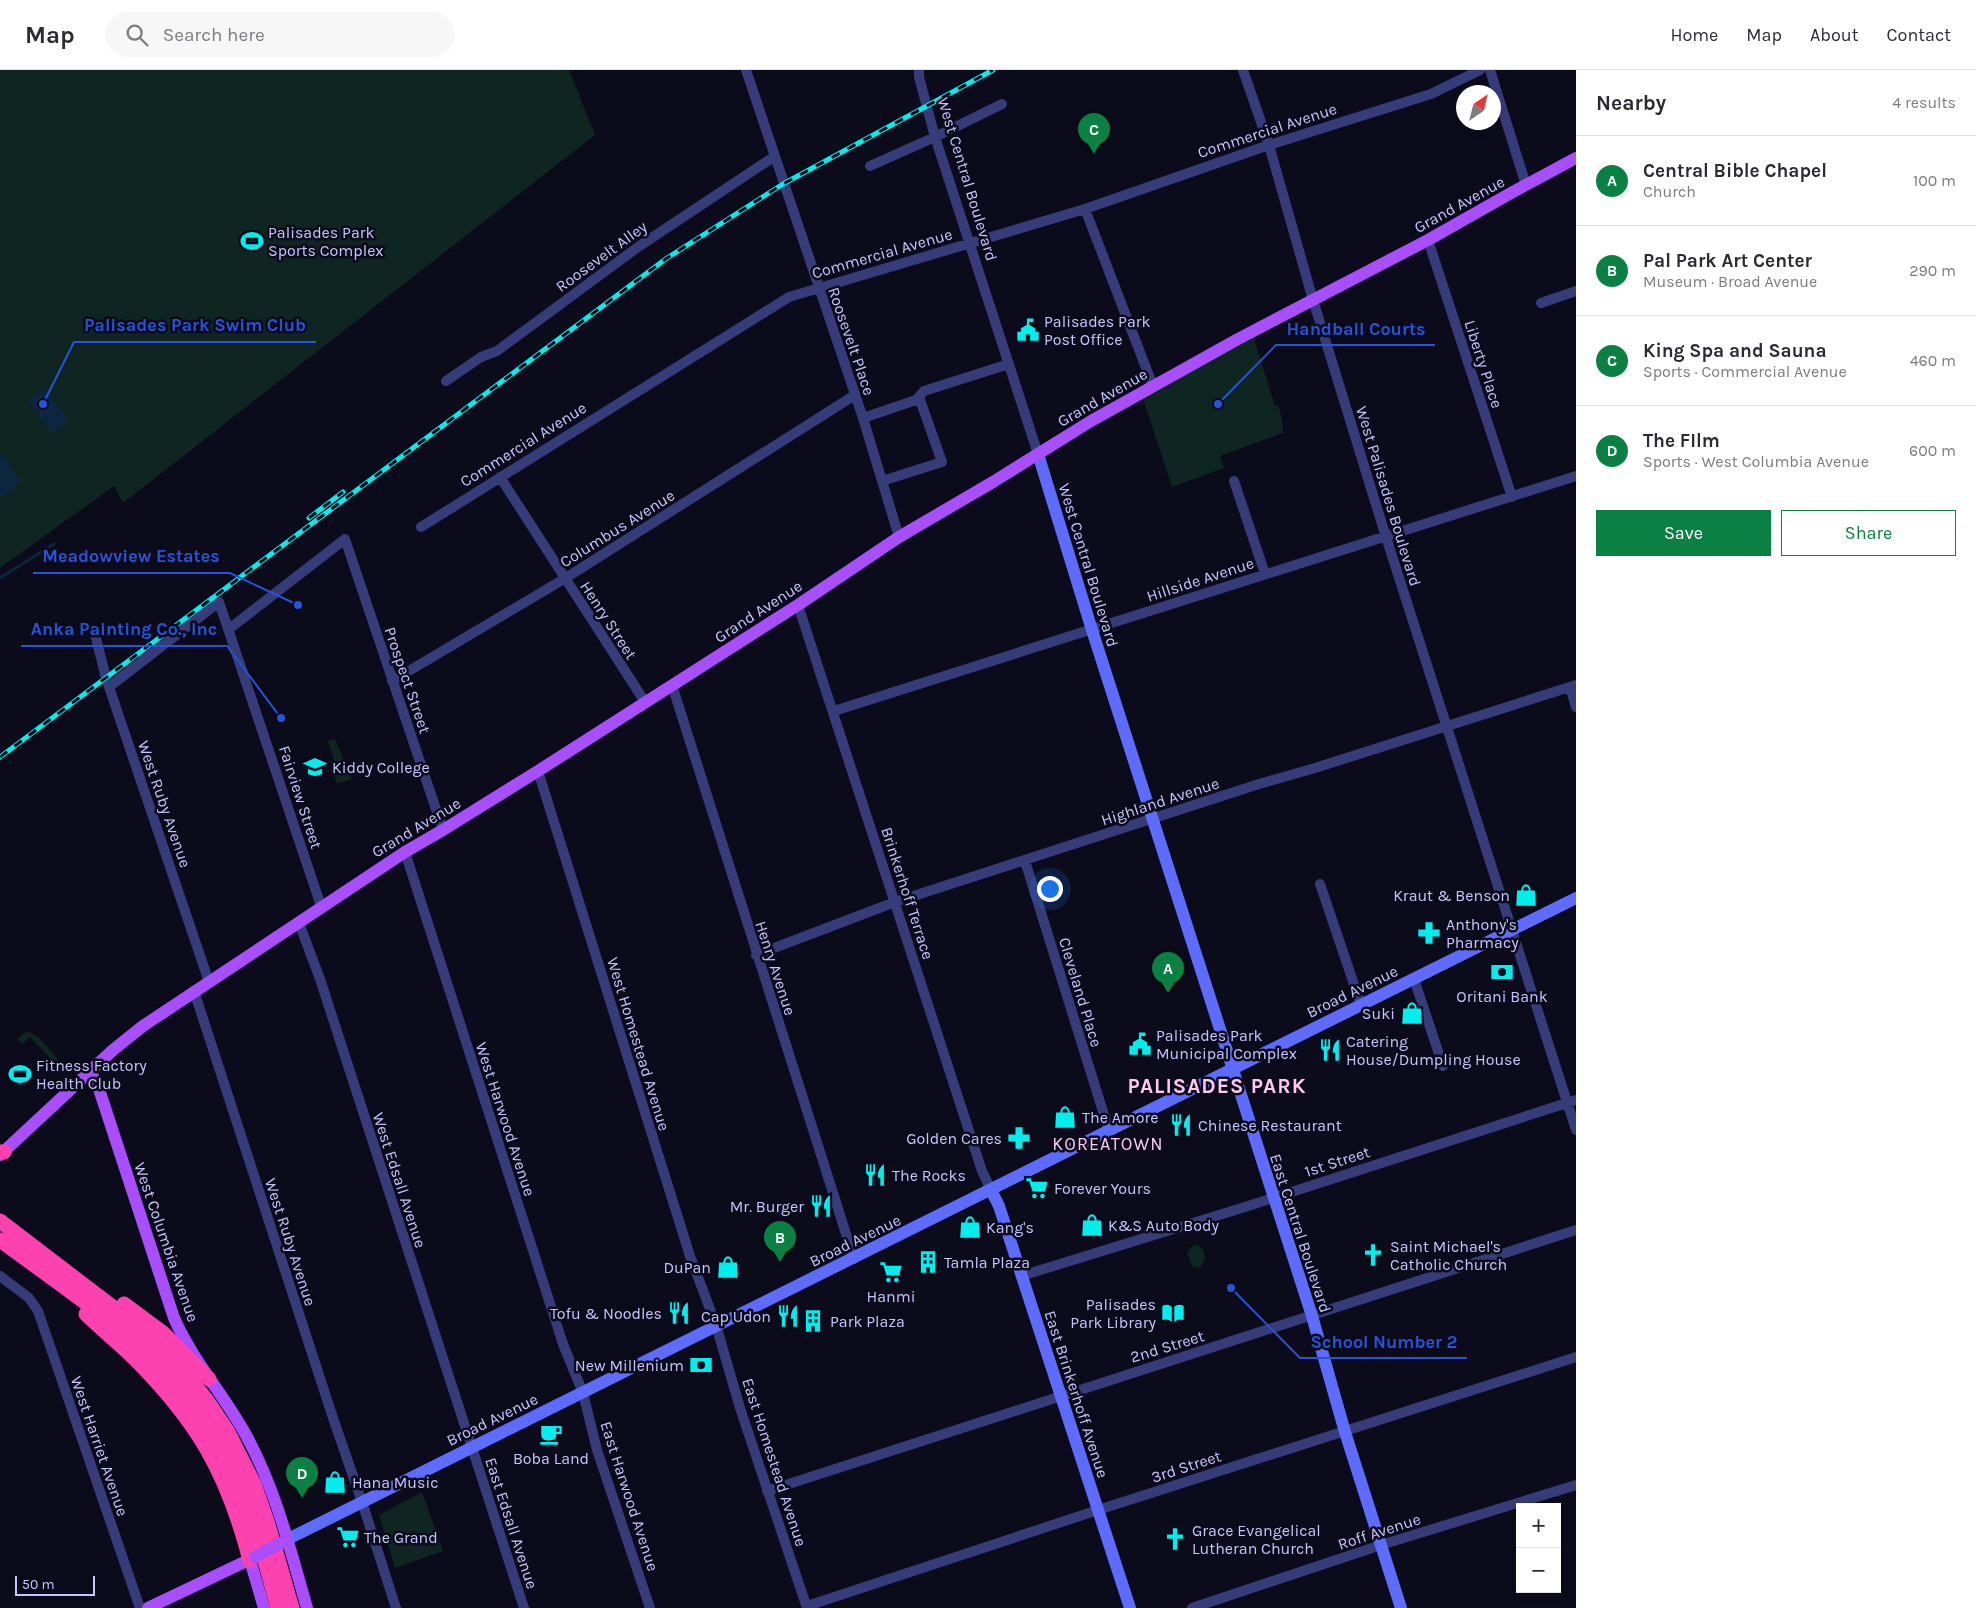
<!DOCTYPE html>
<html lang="en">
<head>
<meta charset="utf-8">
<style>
	body { margin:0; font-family:Karla,sans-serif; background:#f7f7f7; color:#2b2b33 }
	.controls { position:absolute; right:15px; bottom:15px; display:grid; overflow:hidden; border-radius:0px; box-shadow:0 2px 8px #0003 }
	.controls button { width:45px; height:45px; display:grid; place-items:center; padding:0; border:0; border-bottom:1px solid #e1e1e2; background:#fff; color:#2b2b33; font:25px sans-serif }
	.compass { position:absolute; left:1456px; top:15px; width:45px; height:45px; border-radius:50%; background:#fff; box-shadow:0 2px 8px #0003; rotate:35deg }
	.scale { position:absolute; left:15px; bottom:12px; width:80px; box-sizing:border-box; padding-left:5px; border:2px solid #c6c6fe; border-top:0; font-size:14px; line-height:18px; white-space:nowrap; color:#c6c6fe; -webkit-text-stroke:4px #0c0b1b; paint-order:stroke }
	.you { position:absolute; left:1049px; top:818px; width:18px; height:18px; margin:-12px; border:4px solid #fff; border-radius:50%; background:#1a73e8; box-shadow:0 0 0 8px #1a73e833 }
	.badge { display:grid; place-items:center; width:32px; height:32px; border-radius:50%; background:#0b8043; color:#fff; font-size:16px; font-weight:700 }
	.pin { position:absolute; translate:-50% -41px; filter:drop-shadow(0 1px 2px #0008) }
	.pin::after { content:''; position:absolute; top:26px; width:18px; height:15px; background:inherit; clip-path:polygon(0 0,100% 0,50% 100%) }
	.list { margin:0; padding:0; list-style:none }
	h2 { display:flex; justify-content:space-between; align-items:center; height:65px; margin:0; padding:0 20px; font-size:21px }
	h2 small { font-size:16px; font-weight:400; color:#7c7c81 }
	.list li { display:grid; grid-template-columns:32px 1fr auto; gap:15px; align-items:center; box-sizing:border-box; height:90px; padding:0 20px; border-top:1px solid #e1e1e2 }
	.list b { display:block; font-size:19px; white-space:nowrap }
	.list p { margin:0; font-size:16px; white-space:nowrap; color:#7c7c81 }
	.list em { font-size:16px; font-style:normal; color:#7c7c81 }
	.actions { display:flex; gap:10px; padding:15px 20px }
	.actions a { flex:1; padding:11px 0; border:1px solid #0b8043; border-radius:0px; text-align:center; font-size:18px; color:#0b8043 }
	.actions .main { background:#0b8043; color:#fff }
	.icon { flex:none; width:28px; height:28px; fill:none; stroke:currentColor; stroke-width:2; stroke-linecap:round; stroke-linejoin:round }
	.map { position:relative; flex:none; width:1576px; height:1538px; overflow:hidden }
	header { display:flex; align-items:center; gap:30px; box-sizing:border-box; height:70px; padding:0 25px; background:#fff; border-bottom:1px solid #e1e1e2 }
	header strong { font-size:24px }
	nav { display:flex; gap:28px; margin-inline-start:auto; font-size:18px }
	.search { width:350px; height:45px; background:#f7f7f7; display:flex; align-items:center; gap:12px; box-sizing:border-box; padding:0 18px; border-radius:28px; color:#7c7c81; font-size:19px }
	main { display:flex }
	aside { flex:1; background:#fff }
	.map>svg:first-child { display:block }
	.green { fill:#0e2522 }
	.water { fill:#0c263f }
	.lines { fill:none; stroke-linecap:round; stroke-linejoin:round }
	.stream { stroke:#0c263f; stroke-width:3 }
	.street { stroke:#363b7a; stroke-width:10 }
	.secondary { stroke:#5e6cfd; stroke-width:12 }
	.primary { stroke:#a84efd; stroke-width:12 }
	.highway { stroke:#fd42b0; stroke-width:15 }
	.rail-casing { stroke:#02eeec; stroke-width:5 }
	.rail { stroke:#0c0b1b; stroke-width:3; stroke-dasharray:9; stroke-linecap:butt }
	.primary-bridge { stroke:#a84efd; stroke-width:12 }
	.labels { text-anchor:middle; stroke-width:5; stroke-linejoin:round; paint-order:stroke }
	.street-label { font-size:16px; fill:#c6c6fe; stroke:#0c0b1b }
	.poi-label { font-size:16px; fill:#c6c6fe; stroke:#0c0b1b; text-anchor:start }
	.neighbourhood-label { font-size:18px; letter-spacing:1px; fill:#fec8f1; stroke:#0c0b1b }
	.district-label { font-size:21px; font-weight:bold; letter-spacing:1px; fill:#fec8f1; stroke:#0c0b1b }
	.leader { fill:none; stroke:#2554da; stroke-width:2 }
	.callout-dot { fill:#2554da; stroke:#0c0b1b; stroke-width:2 }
	.callout-label { font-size:18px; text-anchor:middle; font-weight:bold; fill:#2554da; stroke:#0c0b1b; stroke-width:5; stroke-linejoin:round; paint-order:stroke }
</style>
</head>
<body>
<header>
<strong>Map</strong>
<div class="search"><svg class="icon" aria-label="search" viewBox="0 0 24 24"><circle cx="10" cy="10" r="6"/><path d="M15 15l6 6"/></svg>Search here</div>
<nav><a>Home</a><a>Map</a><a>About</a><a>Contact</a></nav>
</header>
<main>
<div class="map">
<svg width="1576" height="1538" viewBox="0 0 1576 1538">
	<rect width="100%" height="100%" fill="#0c0b1b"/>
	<!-- green -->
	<path class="green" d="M0,0H569L595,65L123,433L114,416L0,498Z
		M1252,262L1275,336L1278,335L1282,348L1283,363L1220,386L1224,398L1172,417L1141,323Z
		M335,669L352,709L337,714L331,694L334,691L314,696L334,690L328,671Z
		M26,962C39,961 58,991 66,1001L65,1004L30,967L22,974L17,969Z
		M1196,1174L1203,1179L1205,1188L1200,1198L1192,1196L1187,1183L1191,1177Z
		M422,1422L443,1481L395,1498L379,1445Z"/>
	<!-- water -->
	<path class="water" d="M45,319L69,351L52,363L28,331Z
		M0,382L20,410V413L0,428Z"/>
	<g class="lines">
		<!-- stream -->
		<path class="stream" d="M0,508L54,474"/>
		<!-- street -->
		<path class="street" d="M746,0L863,348L899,467
			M919,0V7L935,67L1038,384
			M1243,0L1269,75L1313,230L1386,467L1576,1060
			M1490,0L1526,115
			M870,96L935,67L1002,34
			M1085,139L1153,316
			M1428,170L1512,427
			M1541,233L1576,221
			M446,311L481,287L497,281L638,177L775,86
			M863,348L916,330L924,321L1009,294
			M500,407L645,632
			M882,411L942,392L919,327
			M1234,411L1265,504
			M421,457L789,227L1085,139L1269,75L1431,24L1480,0
			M798,535L982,1101L991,1120
			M229,559L345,469L443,760
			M95,564L106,608L209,912
			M392,611L564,509L855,325
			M672,615L854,1189
			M109,617L219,532L321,836
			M1570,617L1576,637
			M834,641L1576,406
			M538,701L690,1186L716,1255L740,1338L807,1538
			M405,782L563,1274L583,1323L597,1380L650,1538
			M1025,791L1109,1061
			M1320,814L1361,935
			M299,853L320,909L524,1538
			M756,885L895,832L1259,714L1315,698L1576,615
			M1414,909L1443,996
			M194,921L333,1348L362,1432L396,1538
			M0,1206L29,1228L38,1241L140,1538
			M1021,1206L1245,1137L1576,1030
			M767,1421L1576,1160
			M807,1536L1098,1440L1576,1287
			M1192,1538L1381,1475L1576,1415"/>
		<!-- secondary -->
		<path class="secondary" d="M1038,384L1092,560L1312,1246L1345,1362L1401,1538
			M991,1120L999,1136L1130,1538
			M288,1469L1576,828"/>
		<!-- primary -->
		<path class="primary" d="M90,1001L98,1016L174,1248C193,1291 224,1325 246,1365C276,1420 290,1479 307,1538
			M0,1085L113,980L143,956L405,782L443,760L538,701L798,535L899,467L993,412L1091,351L1238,269L1428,170L1511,123L1576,88
			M250,1490L264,1538
			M148,1538L255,1487"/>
		<!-- highway -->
		<path class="highway" d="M0,1082H4
			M0,1151L140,1258L170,1286L206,1329L228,1362L254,1414L267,1451L292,1538
			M0,1170C90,1237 183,1293 232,1398C253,1443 265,1491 278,1538
			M124,1234L163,1263L209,1309
			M86,1244C101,1259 118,1272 134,1288C198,1352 227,1402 250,1490"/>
		<defs>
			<path id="rail" d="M309,448L343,422
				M0,687L667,188L783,114L993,0"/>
		</defs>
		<!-- rail casing -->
		<use href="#rail" class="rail-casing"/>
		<!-- rail -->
		<use href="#rail" class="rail"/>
		<!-- primary-bridge -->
		<path class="primary-bridge" d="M255,1487L281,1473"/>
	</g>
	<!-- icons -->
	<defs>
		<symbol id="stadium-bare" viewBox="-9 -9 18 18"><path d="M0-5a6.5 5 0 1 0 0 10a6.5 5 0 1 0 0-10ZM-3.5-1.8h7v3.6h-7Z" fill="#02eeec" stroke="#0c0b1b" stroke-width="2.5" paint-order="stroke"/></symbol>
		<symbol id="civic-bare" viewBox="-9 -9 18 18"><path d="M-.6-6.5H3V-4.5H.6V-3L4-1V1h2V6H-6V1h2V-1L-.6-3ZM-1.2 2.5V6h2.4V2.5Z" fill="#02eeec" stroke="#0c0b1b" stroke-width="2.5" paint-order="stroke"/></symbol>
		<symbol id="school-bare" viewBox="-9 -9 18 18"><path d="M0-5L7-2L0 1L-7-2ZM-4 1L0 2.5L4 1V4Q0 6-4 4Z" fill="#02eeec" stroke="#0c0b1b" stroke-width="2.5" paint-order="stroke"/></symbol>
		<symbol id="shop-bare" viewBox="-9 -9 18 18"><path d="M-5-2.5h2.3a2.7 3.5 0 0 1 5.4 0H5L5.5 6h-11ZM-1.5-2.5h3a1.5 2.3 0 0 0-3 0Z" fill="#02eeec" stroke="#0c0b1b" stroke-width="2.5" paint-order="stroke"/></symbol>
		<symbol id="pharmacy-bare" viewBox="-9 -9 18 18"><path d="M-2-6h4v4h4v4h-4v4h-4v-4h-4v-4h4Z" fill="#02eeec" stroke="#0c0b1b" stroke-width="2.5" paint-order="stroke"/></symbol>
		<symbol id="bank-bare" viewBox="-9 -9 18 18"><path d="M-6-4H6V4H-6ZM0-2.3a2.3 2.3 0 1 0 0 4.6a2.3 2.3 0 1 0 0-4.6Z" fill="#02eeec" stroke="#0c0b1b" stroke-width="2.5" paint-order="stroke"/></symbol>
		<symbol id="restaurant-bare" viewBox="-9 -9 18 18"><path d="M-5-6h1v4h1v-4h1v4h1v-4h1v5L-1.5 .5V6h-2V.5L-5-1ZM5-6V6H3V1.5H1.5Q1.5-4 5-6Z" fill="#02eeec" stroke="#0c0b1b" stroke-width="2.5" paint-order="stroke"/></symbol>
		<symbol id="supermarket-bare" viewBox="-9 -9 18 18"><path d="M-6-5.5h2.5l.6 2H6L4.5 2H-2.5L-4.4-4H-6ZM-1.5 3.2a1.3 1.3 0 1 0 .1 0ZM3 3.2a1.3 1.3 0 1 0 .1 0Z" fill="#02eeec" stroke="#0c0b1b" stroke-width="2.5" paint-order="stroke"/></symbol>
		<symbol id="church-bare" viewBox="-9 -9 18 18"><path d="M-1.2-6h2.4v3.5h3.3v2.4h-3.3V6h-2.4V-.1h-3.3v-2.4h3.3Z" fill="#02eeec" stroke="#0c0b1b" stroke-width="2.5" paint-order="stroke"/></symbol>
		<symbol id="building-bare" viewBox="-9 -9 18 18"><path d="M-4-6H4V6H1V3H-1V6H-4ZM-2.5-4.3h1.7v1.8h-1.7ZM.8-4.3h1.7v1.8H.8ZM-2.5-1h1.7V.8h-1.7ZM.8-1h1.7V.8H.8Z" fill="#02eeec" stroke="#0c0b1b" stroke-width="2.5" paint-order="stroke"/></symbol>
		<symbol id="library-bare" viewBox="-9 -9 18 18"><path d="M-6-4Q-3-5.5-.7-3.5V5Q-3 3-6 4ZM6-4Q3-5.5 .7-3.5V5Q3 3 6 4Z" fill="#02eeec" stroke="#0c0b1b" stroke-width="2.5" paint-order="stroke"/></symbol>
		<symbol id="cafe-bare" viewBox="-9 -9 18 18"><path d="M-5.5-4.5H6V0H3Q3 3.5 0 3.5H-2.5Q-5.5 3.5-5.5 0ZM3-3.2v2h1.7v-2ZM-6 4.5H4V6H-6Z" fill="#02eeec" stroke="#0c0b1b" stroke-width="2.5" paint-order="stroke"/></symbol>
	</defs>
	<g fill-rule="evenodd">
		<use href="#stadium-bare" x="236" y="155" width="32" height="32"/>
		<use href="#civic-bare" x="1012" y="244" width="32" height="32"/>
		<use href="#school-bare" x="299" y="681" width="32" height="32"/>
		<use href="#shop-bare" x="1510" y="809" width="32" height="32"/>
		<use href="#pharmacy-bare" x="1413" y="847" width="32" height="32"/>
		<use href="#bank-bare" x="1486" y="886" width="32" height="32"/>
		<use href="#shop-bare" x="1396" y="927" width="32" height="32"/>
		<use href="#civic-bare" x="1124" y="958" width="32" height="32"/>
		<use href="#restaurant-bare" x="1314" y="964" width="32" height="32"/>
		<use href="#stadium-bare" x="4" y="988" width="32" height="32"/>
		<use href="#shop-bare" x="1049" y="1031" width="32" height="32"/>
		<use href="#restaurant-bare" x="1165" y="1039" width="32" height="32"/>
		<use href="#pharmacy-bare" x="1003" y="1052" width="32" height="32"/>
		<use href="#restaurant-bare" x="859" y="1089" width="32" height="32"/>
		<use href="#supermarket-bare" x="1021" y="1102" width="32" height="32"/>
		<use href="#restaurant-bare" x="805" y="1120" width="32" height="32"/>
		<use href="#shop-bare" x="1076" y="1139" width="32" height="32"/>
		<use href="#shop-bare" x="954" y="1141" width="32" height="32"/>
		<use href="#church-bare" x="1357" y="1169" width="32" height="32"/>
		<use href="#building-bare" x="912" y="1176" width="32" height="32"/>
		<use href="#shop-bare" x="712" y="1181" width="32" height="32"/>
		<use href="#supermarket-bare" x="875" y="1186" width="32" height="32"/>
		<use href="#restaurant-bare" x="663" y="1227" width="32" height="32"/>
		<use href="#library-bare" x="1157" y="1227" width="32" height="32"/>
		<use href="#restaurant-bare" x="772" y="1230" width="32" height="32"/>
		<use href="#building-bare" x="797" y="1235" width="32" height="32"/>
		<use href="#bank-bare" x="685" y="1279" width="32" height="32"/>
		<use href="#cafe-bare" x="535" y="1348" width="32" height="32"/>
		<use href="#shop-bare" x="319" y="1396" width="32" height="32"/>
		<use href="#supermarket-bare" x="332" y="1451" width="32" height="32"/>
		<use href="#church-bare" x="1159" y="1453" width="32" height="32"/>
	</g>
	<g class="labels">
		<!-- street labels -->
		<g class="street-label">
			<text transform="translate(1267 60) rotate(-18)" y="6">Commercial Avenue</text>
			<text transform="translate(968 109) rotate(73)" y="6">West Central Boulevard</text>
			<text transform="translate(1459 134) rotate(-29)" y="6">Grand Avenue</text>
			<text transform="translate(882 183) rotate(-16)" y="6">Commercial Avenue</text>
			<text transform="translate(601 186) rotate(-36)" y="6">Roosevelt Alley</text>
			<text transform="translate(852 271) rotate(71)" y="6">Roosevelt Place</text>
			<text transform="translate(1484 294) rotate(72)" y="6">Liberty Place</text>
			<text transform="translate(1102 327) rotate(-30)" y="6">Grand Avenue</text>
			<text transform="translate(523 374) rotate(-32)" y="6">Commercial Avenue</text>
			<text transform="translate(1389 426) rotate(73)" y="6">West Palisades Boulevard</text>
			<text transform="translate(617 458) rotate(-32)" y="6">Columbus Avenue</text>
			<text transform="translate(1089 495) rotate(73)" y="6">West Central Boulevard</text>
			<text transform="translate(1200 509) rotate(-18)" y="6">Hillside Avenue</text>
			<text transform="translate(758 541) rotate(-33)" y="6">Grand Avenue</text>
			<text transform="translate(609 550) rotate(57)" y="6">Henry Street</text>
			<text transform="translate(408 610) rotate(71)" y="6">Prospect Street</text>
			<text transform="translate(301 727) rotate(72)" y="6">Fairview Street</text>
			<text transform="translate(1160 731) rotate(-18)" y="6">Highland Avenue</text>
			<text transform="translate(165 734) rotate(71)" y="6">West Ruby Avenue</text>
			<text transform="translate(416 757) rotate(-31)" y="6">Grand Avenue</text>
			<text transform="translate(908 823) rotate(72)" y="6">Brinkerhoff Terrace</text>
			<text transform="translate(776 898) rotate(72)" y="6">Henry Avenue</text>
			<text transform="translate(1352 921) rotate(-26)" y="6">Broad Avenue</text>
			<text transform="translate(1081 922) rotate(73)" y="6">Cleveland Place</text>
			<text transform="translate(639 974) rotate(73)" y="6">West Homestead Avenue</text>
			<text transform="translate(506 1049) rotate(72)" y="6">West Harwood Avenue</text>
			<text transform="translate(1337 1091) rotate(-18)" y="6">1st Street</text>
			<text transform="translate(400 1110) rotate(72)" y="6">West Edsall Avenue</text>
			<text transform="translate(1301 1163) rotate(72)" y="6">East Central Boulevard</text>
			<text transform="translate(855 1170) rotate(-26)" y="6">Broad Avenue</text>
			<text transform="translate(167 1172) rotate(71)" y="6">West Columbia Avenue</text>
			<text transform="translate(291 1172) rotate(72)" y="6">West Ruby Avenue</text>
			<text transform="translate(1167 1276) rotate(-17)" y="6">2nd Street</text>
			<text transform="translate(1077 1324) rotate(72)" y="6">East Brinkerhoff Avenue</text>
			<text transform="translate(492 1349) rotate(-26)" y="6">Broad Avenue</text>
			<text transform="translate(100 1376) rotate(71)" y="6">West Harriet Avenue</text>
			<text transform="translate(775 1392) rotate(72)" y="6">East Homestead Avenue</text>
			<text transform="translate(1186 1396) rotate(-18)" y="6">3rd Street</text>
			<text transform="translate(630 1426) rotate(72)" y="6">East Harwood Avenue</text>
			<text transform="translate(512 1453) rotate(72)" y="6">East Edsall Avenue</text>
			<text transform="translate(1379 1461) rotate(-18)" y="6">Roff Avenue</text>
		</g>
		<!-- poi labels -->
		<g class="poi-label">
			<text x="268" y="168">Palisades Park<tspan x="268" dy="18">Sports Complex</tspan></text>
			<text x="1044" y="257">Palisades Park<tspan x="1044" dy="18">Post Office</tspan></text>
			<text x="332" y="703">Kiddy College</text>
			<text x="1510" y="831" text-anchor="end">Kraut &amp; Benson</text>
			<text x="1446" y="860">Anthony's<tspan x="1446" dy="18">Pharmacy</tspan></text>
			<text x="1502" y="932" text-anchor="middle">Oritani Bank</text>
			<text x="1395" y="949" text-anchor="end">Suki</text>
			<text x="1156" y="971">Palisades Park<tspan x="1156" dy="18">Municipal Complex</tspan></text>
			<text x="1346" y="977">Catering<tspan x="1346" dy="18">House/Dumpling House</tspan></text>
			<text x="36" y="1001">Fitness Factory<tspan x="36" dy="18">Health Club</tspan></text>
			<text x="1082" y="1053">The Amore</text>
			<text x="1198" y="1061">Chinese Restaurant</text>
			<text x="1002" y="1074" text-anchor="end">Golden Cares</text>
			<text x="892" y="1111">The Rocks</text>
			<text x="1054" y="1124">Forever Yours</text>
			<text x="804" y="1142" text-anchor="end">Mr. Burger</text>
			<text x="1108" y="1161">K&amp;S Auto Body</text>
			<text x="986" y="1163">Kang's</text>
			<text x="1390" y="1182">Saint Michael's<tspan x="1390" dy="18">Catholic Church</tspan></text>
			<text x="944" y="1198">Tamla Plaza</text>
			<text x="711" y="1203" text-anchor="end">DuPan</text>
			<text x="891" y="1232" text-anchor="middle">Hanmi</text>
			<text x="1156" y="1240" text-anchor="end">Palisades<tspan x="1156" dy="18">Park Library</tspan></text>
			<text x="662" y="1249" text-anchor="end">Tofu &amp; Noodles</text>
			<text x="771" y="1252" text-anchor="end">Cap Udon</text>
			<text x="830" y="1257">Park Plaza</text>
			<text x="684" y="1301" text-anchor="end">New Millenium</text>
			<text x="551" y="1394" text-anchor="middle">Boba Land</text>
			<text x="352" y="1418">Hana Music</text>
			<text x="1192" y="1466">Grace Evangelical<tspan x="1192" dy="18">Lutheran Church</tspan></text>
			<text x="364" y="1473">The Grand</text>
		</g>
		<!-- neighbourhood labels -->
		<g class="neighbourhood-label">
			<text x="1108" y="1080">KOREATOWN</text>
		</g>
		<!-- district labels -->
		<g class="district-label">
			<text x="1217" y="1023">PALISADES PARK</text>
		</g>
	</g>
	<!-- callouts -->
	<path class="leader" d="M43 334L74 272H316M1218 334L1276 275H1435M298 535L230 503H33M281 648L227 576H21M1231 1218L1300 1288H1467"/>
	<g class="callout-dot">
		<circle cx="43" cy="334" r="5"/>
		<circle cx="1218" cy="334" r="5"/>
		<circle cx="298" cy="535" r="5"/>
		<circle cx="281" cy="648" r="5"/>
		<circle cx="1231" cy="1218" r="5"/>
	</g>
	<g class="callout-label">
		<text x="195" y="261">Palisades Park Swim Club</text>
		<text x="1356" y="265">Handball Courts</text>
		<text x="131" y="492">Meadowview Estates</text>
		<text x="124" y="565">Anka Painting Co., Inc</text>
		<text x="1384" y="1278">School Number 2</text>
	</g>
</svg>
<div class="controls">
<button>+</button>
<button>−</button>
</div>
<svg class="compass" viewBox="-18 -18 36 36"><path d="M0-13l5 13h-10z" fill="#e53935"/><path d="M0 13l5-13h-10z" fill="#7c7c81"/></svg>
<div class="scale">50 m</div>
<div class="you"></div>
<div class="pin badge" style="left:1168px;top:923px">A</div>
<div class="pin badge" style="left:780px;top:1192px">B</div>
<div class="pin badge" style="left:1094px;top:84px">C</div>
<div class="pin badge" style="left:302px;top:1428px">D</div>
</div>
<aside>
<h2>Nearby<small>4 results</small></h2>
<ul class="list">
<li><span class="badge">A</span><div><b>Central Bible Chapel</b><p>Church</p></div><em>100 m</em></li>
<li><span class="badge">B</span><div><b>Pal Park Art Center</b><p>Museum · Broad Avenue</p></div><em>290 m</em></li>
<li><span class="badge">C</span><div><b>King Spa and Sauna</b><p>Sports · Commercial Avenue</p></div><em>460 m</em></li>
<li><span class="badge">D</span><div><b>The FIlm</b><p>Sports · West Columbia Avenue</p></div><em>600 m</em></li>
</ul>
<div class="actions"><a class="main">Save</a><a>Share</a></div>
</aside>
</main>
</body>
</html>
